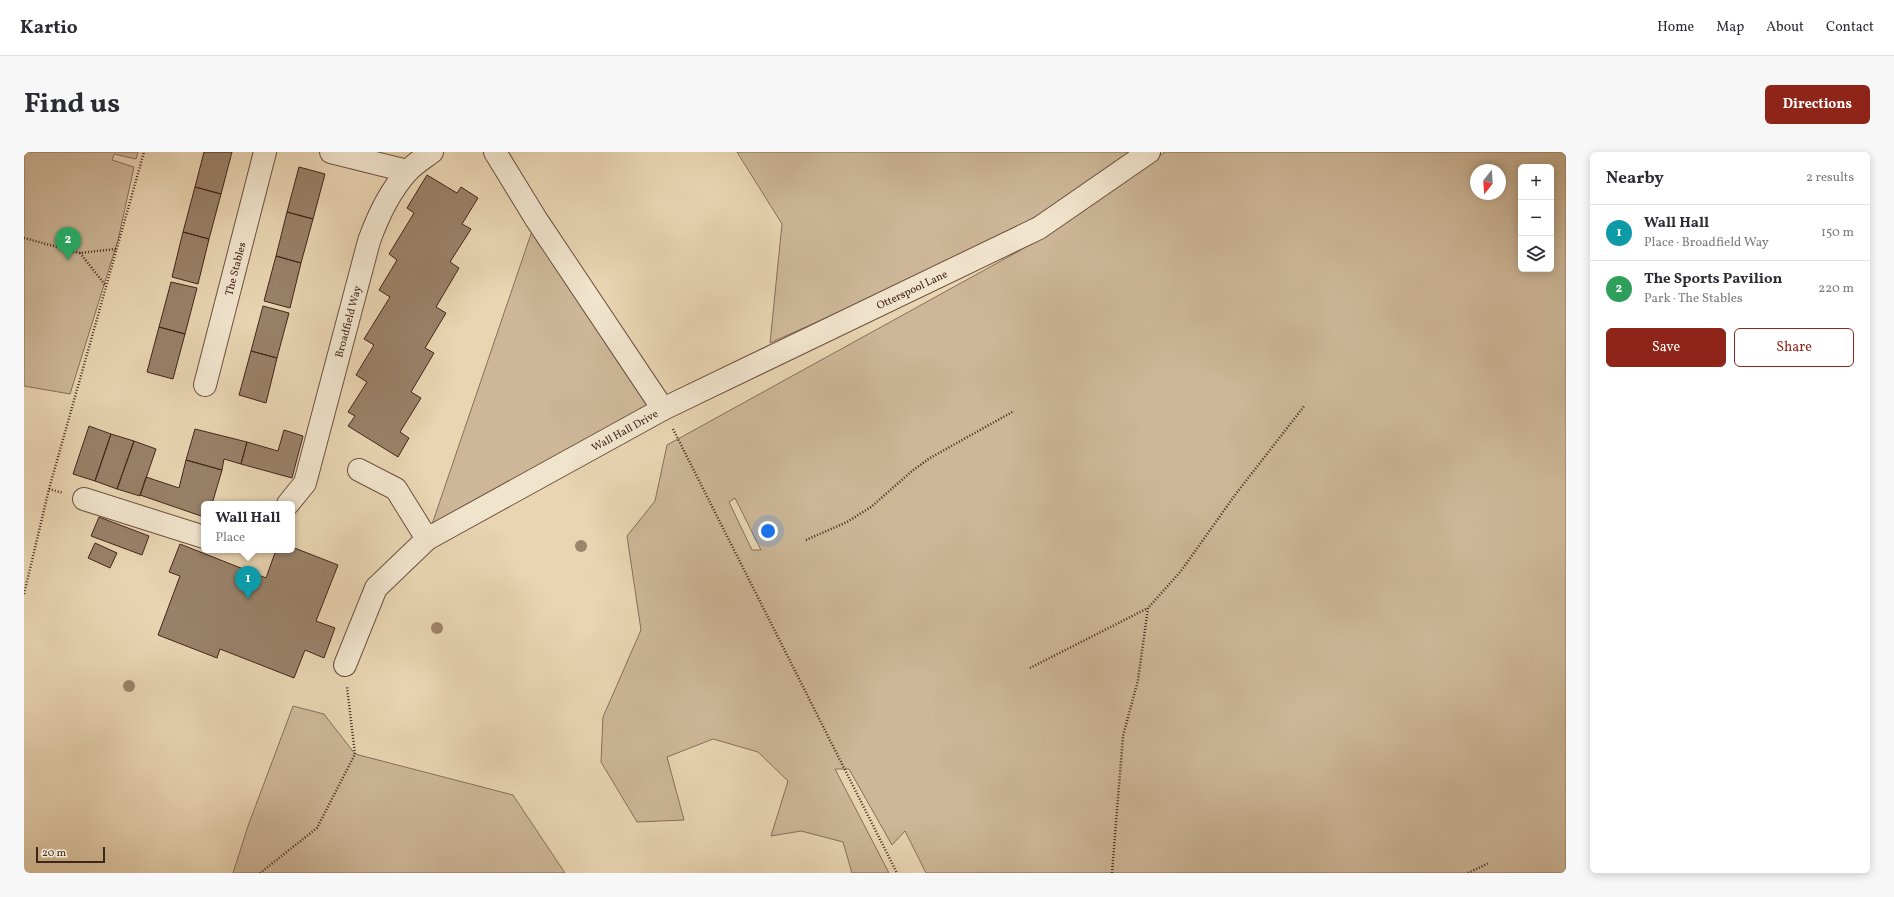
<!DOCTYPE html>
<html lang="en">
<head>
<meta charset="utf-8">
<style>
	body { margin:0; font-family:Vollkorn,serif; background:#f7f7f7; color:#2b2b33 }
	.controls { position:absolute; right:12px; top:12px; display:grid; overflow:hidden; border-radius:6px; box-shadow:0 2px 10px #0003 }
	.controls button { width:36px; height:36px; display:grid; place-items:center; padding:0; border:0; border-bottom:1px solid #e1e1e2; background:#fff; color:#2b2b33; font:20px sans-serif }
	.compass { position:absolute; left:1446px; top:12px; width:36px; height:36px; border-radius:50%; background:#fff; box-shadow:0 2px 10px #0003; rotate:197deg }
	.scale { position:absolute; left:12px; bottom:10px; width:69px; box-sizing:border-box; padding-left:4px; border:2px solid #42251a; border-top:0; font-size:11px; line-height:14px; white-space:nowrap; color:#42251a; -webkit-text-stroke:3px #f1e4cd; paint-order:stroke }
	.you { position:absolute; left:744px; top:379px; width:14px; height:14px; margin:-10px; border:3px solid #fff; border-radius:50%; background:#1a73e8; box-shadow:0 0 0 6px #1a73e833 }
	.badge { display:grid; place-items:center; width:26px; height:26px; border-radius:50%; background:#8f2418; color:#fff; font-size:13px; font-weight:700 }
	.pin { position:absolute; translate:-50% -33px; filter:drop-shadow(0 1px 2px #0008) }
	.pin::after { content:''; position:absolute; top:21px; width:14px; height:12px; background:inherit; clip-path:polygon(0 0,100% 0,50% 100%) }
	.popup { position:absolute; left:177px; top:349px; width:94px; height:52px; box-sizing:border-box; display:grid; place-content:center; border-radius:6px; background:#fff; filter:drop-shadow(0 1px 3px #0005); font-size:13px; white-space:nowrap; color:#7c7c81 }
	.popup b { font-size:15px; color:#2b2b33 }
	.popup::after { content:''; position:absolute; left:50%; top:100%; margin-left:-8px; border:8px solid transparent; border-top-color:#fff }
	.list { margin:0; padding:0; list-style:none }
	h2 { display:flex; justify-content:space-between; align-items:center; height:52px; margin:0; padding:0 16px; font-size:17px }
	h2 small { font-size:13px; font-weight:400; color:#7c7c81 }
	.list li { display:grid; grid-template-columns:26px 1fr auto; gap:12px; align-items:center; box-sizing:border-box; height:56px; padding:0 16px; border-top:1px solid #e1e1e2 }
	.list b { display:block; font-size:15px; white-space:nowrap }
	.list p { margin:0; font-size:13px; white-space:nowrap; color:#7c7c81 }
	.list em { font-size:13px; font-style:normal; color:#7c7c81 }
	.actions { display:flex; gap:8px; padding:12px 16px }
	.actions a { flex:1; padding:9px 0; border:1px solid #8f2418; border-radius:6px; text-align:center; font-size:14px; color:#8f2418 }
	.actions .main { background:#8f2418; color:#fff }
	.icon { flex:none; width:22px; height:22px; fill:none; stroke:currentColor; stroke-width:2; stroke-linecap:round; stroke-linejoin:round }
	.map { position:relative; flex:none; width:1542px; height:721px; overflow:hidden; border-radius:6px }
	header { display:flex; align-items:center; gap:24px; box-sizing:border-box; height:56px; padding:0 20px; background:#fff; border-bottom:1px solid #e1e1e2 }
	header strong { font-size:19px }
	nav { display:flex; gap:22px; margin-inline-start:auto; font-size:14px }
	.intro { display:flex; align-items:center; justify-content:space-between; box-sizing:border-box; height:96px; padding:0 24px }
	h1 { margin:0; font-size:28px }
	.button { padding:10px 18px; border-radius:6px; background:#8f2418; color:#fff; font-size:14px; font-weight:700 }
	main { display:flex; gap:24px; padding:0 24px }
	aside { flex:1; background:#fff; border-radius:6px; box-shadow:0 2px 10px #0003 }
	.map>svg:first-child { display:block }
	.green { fill:#cdb798; stroke:#886e59; fill-rule:evenodd }
	.building { fill:#998169; stroke:#42251a }
	.lines { fill:none; stroke-linecap:round; stroke-linejoin:round }
	.minor-casing { stroke:#6c5140; stroke-width:24 }
	.path { stroke:#42251a; stroke-width:2.5; stroke-dasharray:1 2; stroke-linecap:butt }
	.minor { stroke:#f1e4cd; stroke-width:22 }
	.tree { fill:#9d846c }
	.labels { text-anchor:middle; stroke-width:3; stroke-linejoin:round; paint-order:stroke }
	.street-label { font-size:11px; fill:#42251a; stroke:#f1e4cd }
</style>
</head>
<body>
<header>
<strong>Kartio</strong>
<nav><a>Home</a><a>Map</a><a>About</a><a>Contact</a></nav>
</header>
<div class="intro"><h1>Find us</h1><a class="button">Directions</a></div>
<main>
<div class="map">
<svg width="1542" height="721" viewBox="0 0 1542 721">
	<rect width="100%" height="100%" fill="#e9d5b2"/>
	<filter id="stains"><feTurbulence type="fractalNoise" baseFrequency=".005" numOctaves="4"/><feColorMatrix values="0 0 0 0 .2 0 0 0 0 .09 0 0 0 0 .02 0 0 0 .5 -.17"/></filter>
	<radialGradient id="worn" r=".72"><stop offset=".6" stop-color="#630" stop-opacity="0"/><stop offset="1" stop-color="#630" stop-opacity=".3"/></radialGradient>
	<!-- green -->
	<path class="green" d="M0,0H114L112,7L90,2L88,8L110,15L94,88L46,242L0,234Z
		M713,0H1116L1091,19L951,99L746,191L758,72Z
		M1141,0H1542V721H902L881,679L868,693L825,617H811L865,721H828L819,690L777,679L747,684L764,629L734,600L689,587L643,605L660,668L613,670L577,610L579,565L617,478L603,384L631,349L643,293L995,99ZM1497,15H1527V117H1497ZM1452,18H1476V42H1452ZM711,346L737,398H728L705,350Z
		M508,79L639,257L403,387Z
		M269,554L300,562L331,602L489,643L541,721H209L224,674Z"/>
	<!-- building -->
	<path class="building" d="M180,0H208L197,42L171,35Z
		M275,15L301,22L289,67L263,60Z
		M403,23L433,41L437,35L454,46L438,72L447,77L426,110L435,116L412,155L422,161L401,196L410,201L387,240L397,246L376,280L385,286L374,305L324,274L331,264L324,260L343,230L332,223L350,193L340,187L366,145L355,138L373,108L365,102L390,61L383,56Z
		M171,35L197,42L185,87L159,80Z
		M263,60L289,67L277,111L252,104Z
		M159,80L185,87L174,132L148,125Z
		M252,104L277,111L266,156L240,149Z
		M147,130L173,136L161,182L135,175Z
		M239,154L265,161L253,206L227,199Z
		M135,175L161,182L149,227L123,220Z
		M227,199L253,206L242,251L215,243Z
		M65,274L87,282L71,329L49,322Z
		M171,277L223,290L217,312L200,307L198,318L162,308Z
		M260,278L279,284L268,326L217,312L223,290L254,299Z
		M87,282L110,289L93,337L71,329Z
		M110,289L132,297L116,344L93,337Z
		M162,308L198,318L188,352H180V365L116,343L122,325L155,336Z
		M75,365L125,384L118,403L67,384Z
		M71,391L93,401L86,416L64,406Z
		M156,392L242,426L252,398H268V395L314,413L292,469L311,476L300,506L281,498L270,526L196,497L193,506L134,483L156,424L145,420Z"/>
	<g class="lines">
		<defs>
			<g id="minor">
				<path d="M307,0L383,19"/>
				<path d="M471,0L512,67L639,257"/>
				<path id="s1" d="M181,233L241,0"/>
				<path id="s2" d="M335,318L372,337L403,387L639,257L1015,76L1125,0"/>
				<path d="M60,347L180,385"/>
				<path id="s3" d="M264,352L281,331L345,89C354,64 365,40 383,20C390,12 400,6 408,0"/>
				<path d="M321,513L352,436L403,387"/>
			</g>
		</defs>
		<!-- minor casing -->
		<use href="#minor" class="minor-casing"/>
		<!-- path -->
		<path class="path" d="M0,86L56,101L92,97
			M56,101L82,134
			M649,277L873,721
			M25,337L39,341
			M782,388L823,370L847,355L888,319L906,306L990,259
			M0,442L25,337L120,0
			M1006,516L1124,456
			M236,721L293,676L331,602L323,535
			M1088,721L1099,584L1114,528L1124,456L1157,419L1211,343L1281,253
			M1444,721L1465,711"/>
		<!-- minor -->
		<use href="#minor" class="minor"/>
	</g>
	<!-- trees -->
	<g class="tree">
		<circle cx="557" cy="394" r="6"/>
		<circle cx="413" cy="476" r="6"/>
		<circle cx="105" cy="534" r="6"/>
	</g>
	<g class="labels">
		<!-- street labels -->
		<g class="street-label">
			<text dy="4" stroke="none"><textPath href="#s1" startOffset="120">The Stables</textPath></text>
			<text dy="4" stroke="none"><textPath href="#s2" startOffset="646">Otterspool Lane</textPath></text>
			<text dy="4" stroke="none"><textPath href="#s3" startOffset="194">Broadfield Way</textPath></text>
			<text dy="4" stroke="none"><textPath href="#s2" startOffset="326">Wall Hall Drive</textPath></text>
		</g>
	</g>
	<rect width="100%" height="100%" filter="url(#stains)"/>
	<rect width="100%" height="100%" fill="url(#worn)"/>
</svg>
<div class="controls">
<button>+</button>
<button>−</button>
<button><svg class="icon" aria-label="layers" viewBox="0 0 24 24"><path d="M12 4l9 5-9 5-9-5zM3 14l9 5 9-5"/></svg></button>
</div>
<svg class="compass" viewBox="-18 -18 36 36"><path d="M0-13l5 13h-10z" fill="#e53935"/><path d="M0 13l5-13h-10z" fill="#7c7c81"/></svg>
<div class="scale">20 m</div>
<div class="you"></div>
<div class="pin badge" style="left:224px;top:447px;background:#0f9aa8">1</div>
<div class="popup"><b>Wall Hall</b>Place</div>
<div class="pin badge" style="left:44px;top:108px;background:#2e9e5b">2</div>
</div>
<aside>
<h2>Nearby<small>2 results</small></h2>
<ul class="list">
<li><span class="badge" style="background:#0f9aa8">1</span><div><b>Wall Hall</b><p>Place · Broadfield Way</p></div><em>150 m</em></li>
<li><span class="badge" style="background:#2e9e5b">2</span><div><b>The Sports Pavilion</b><p>Park · The Stables</p></div><em>220 m</em></li>
</ul>
<div class="actions"><a class="main">Save</a><a>Share</a></div>
</aside>
</main>
</body>
</html>
